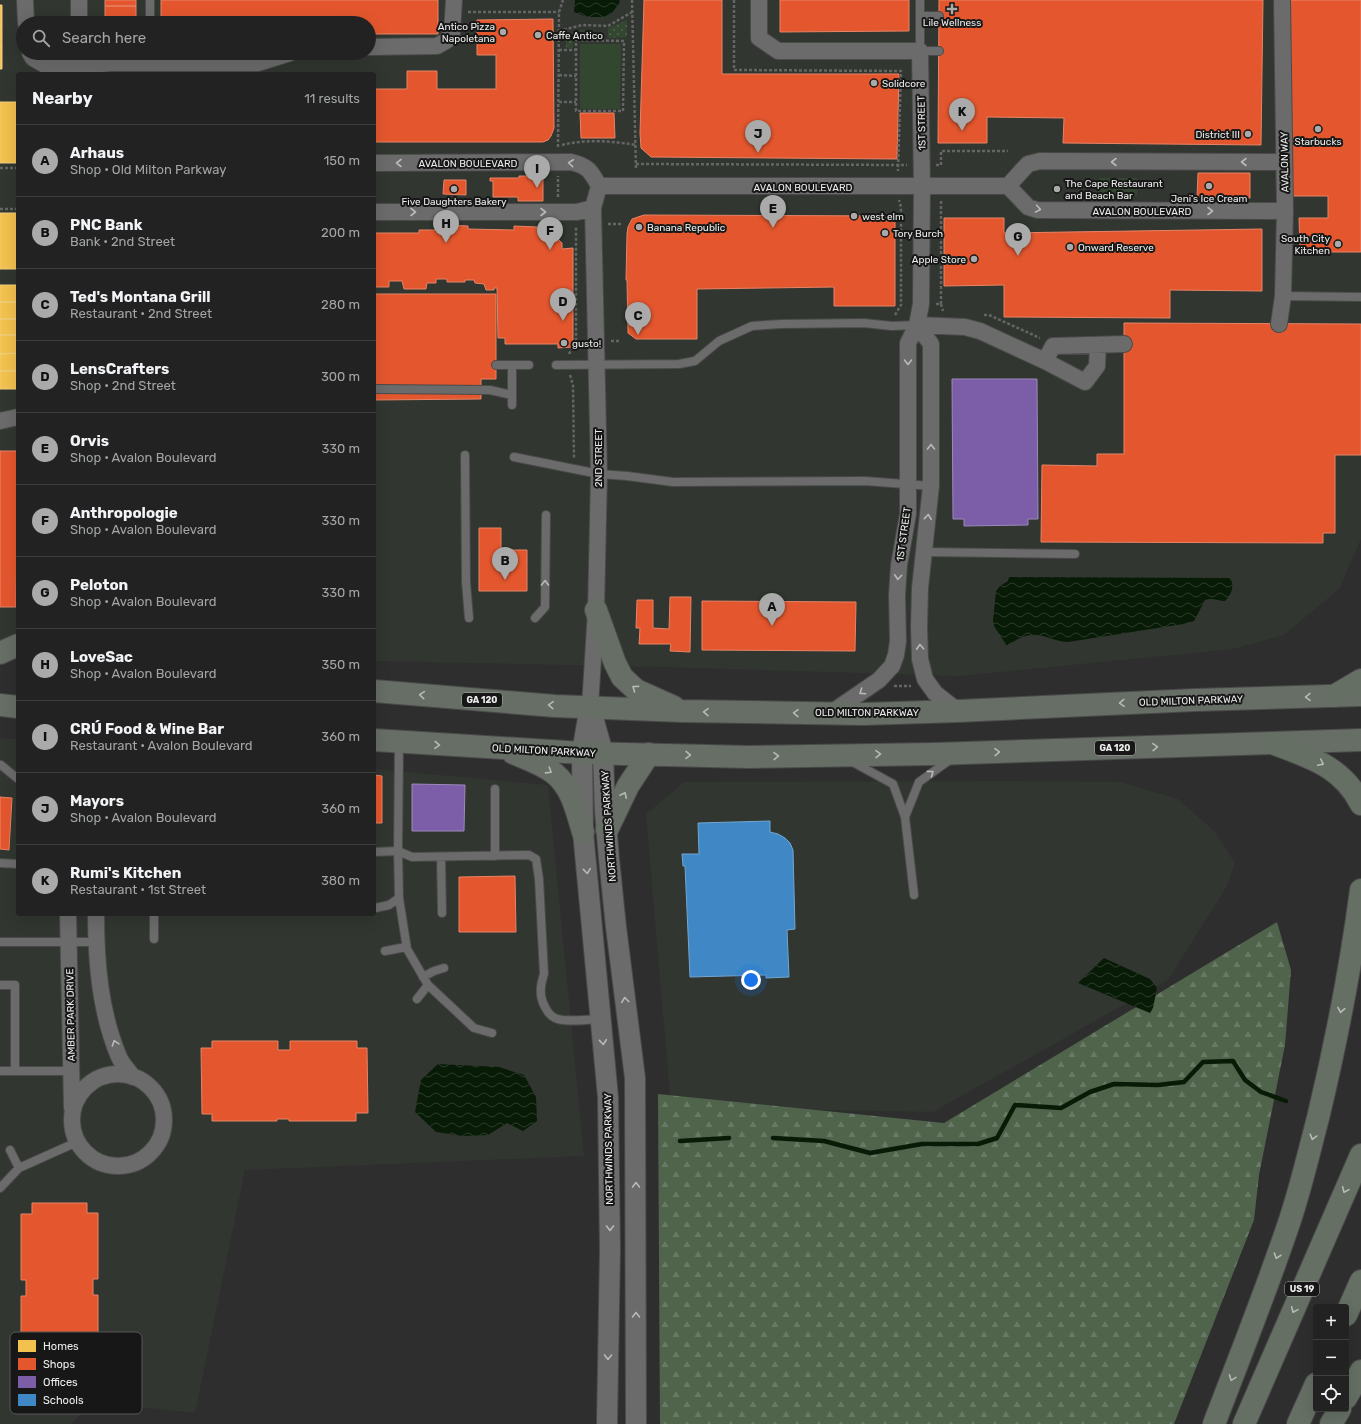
<!DOCTYPE html>
<html lang="en">
<head>
<meta charset="utf-8">
<style>
	body { margin:0; font-family:Rubik,sans-serif; background:#2a2a2a; color:#f1f3f6 }
	.controls { position:absolute; right:12px; bottom:12px; display:grid; overflow:hidden; border-radius:4px; box-shadow:0 4px 16px #0002 }
	.controls button { width:36px; height:36px; display:grid; place-items:center; padding:0; border:0; border-bottom:1px solid #3f3f40; background:#222; color:#f1f3f6; font:20px sans-serif }
	.you { position:absolute; left:751px; top:980px; width:14px; height:14px; margin:-10px; border:3px solid #fff; border-radius:50%; background:#1a73e8; box-shadow:0 0 0 6px #1a73e833 }
	.badge { display:grid; place-items:center; width:26px; height:26px; border-radius:50%; background:#a9aaa9; color:#111; font-size:13px; font-weight:700 }
	.pin { position:absolute; translate:-50% -33px; filter:drop-shadow(0 1px 2px #0008) }
	.pin::after { content:''; position:absolute; top:21px; width:14px; height:12px; background:inherit; clip-path:polygon(0 0,100% 0,50% 100%) }
	.list { margin:0; padding:0; list-style:none }
	h2 { display:flex; justify-content:space-between; align-items:center; height:52px; margin:0; padding:0 16px; font-size:17px }
	h2 small { font-size:13px; font-weight:400; color:#a2a4a5 }
	.list li { display:grid; grid-template-columns:26px 1fr auto; gap:12px; align-items:center; box-sizing:border-box; height:72px; padding:0 16px; border-top:1px solid #3f3f40 }
	.list b { display:block; font-size:15px; white-space:nowrap }
	.list p { margin:0; font-size:13px; white-space:nowrap; color:#a2a4a5 }
	.list em { font-size:13px; font-style:normal; color:#a2a4a5 }
	.icon { flex:none; width:22px; height:22px; fill:none; stroke:currentColor; stroke-width:2; stroke-linecap:round; stroke-linejoin:round }
	.map { position:relative; flex:none; width:1361px; height:1424px; overflow:hidden }
	.search { position:absolute; background:#222; box-shadow:0 4px 16px #0002; left:16px; top:16px; width:360px; height:44px; display:flex; align-items:center; gap:10px; box-sizing:border-box; padding:0 14px; border-radius:22px; color:#a2a4a5; font-size:15px }
	.panel { position:absolute; background:#222; box-shadow:0 4px 16px #0002; left:16px; top:72px; width:360px; height:844px; border-radius:4px }
	.map>svg:first-child { display:block }
	.built { fill:#313630; fill-rule:evenodd }
	.grass { fill:url(#grass-dots) }
	.forest { fill:url(#forest-firs) }
	.green { fill:#334730 }
	.water { fill:url(#water-waves) }
	.homes { fill:#f2c14e; stroke:#f0ce7d }
	.shops { fill:#e4572e; stroke:#e68467 }
	.offices { fill:#7b5ea7; stroke:#9d89bb }
	.schools { fill:#3f88c5; stroke:#73a6d0 }
	.lines { fill:none; stroke-linecap:round; stroke-linejoin:round }
	.stream { stroke:#081b06; stroke-width:4.5 }
	.service-casing { stroke:#494a49; stroke-width:10 }
	.minor-casing { stroke:#494a49; stroke-width:18 }
	.tertiary-casing { stroke:#494a49; stroke-width:22 }
	.trunk-casing { stroke:#494a49; stroke-width:24 }
	.motorway-casing { stroke:#494a49; stroke-width:24 }
	.path { stroke:#656565; stroke-width:2.5; stroke-dasharray:3 2; stroke-linecap:butt }
	.service { stroke:#6b6b6b; stroke-width:8 }
	.minor { stroke:#6b6b6b; stroke-width:16 }
	.tertiary { stroke:#6b6b6b; stroke-width:20 }
	.trunk { stroke:#666e66; stroke-width:22 }
	.motorway { stroke:#656f64; stroke-width:22 }
	.oneway { stroke:#b8b9b8 }
	.oneway2 { stroke:#b6bab6 }
	.oneway3 { stroke:#b5bbb5 }
	.poi-dot { fill:#a9aaa9; stroke:#161716; stroke-width:1.5 }
	.labels { text-anchor:middle; stroke-width:4; stroke-linejoin:round; paint-order:stroke }
	.shield { fill:#161716; stroke:#abadab; stroke-width:1 }
	.shield-label { font-size:9px; font-weight:bold; fill:#ebedeb }
	.poi-label { font-size:10px; fill:#ebedeb; stroke:#161716; text-anchor:start }
	.street-label { font-size:10px; fill:#ebedeb; stroke:#161716 }
	.key { fill:#161716; stroke:#565756; stroke-width:1 }
	.key-label { font-size:11px; fill:#ebedeb }
</style>
</head>
<body>
<div class="map">
<svg width="1361" height="1424" viewBox="0 0 1361 1424">
	<defs>
		<pattern id="grass-dots" width="8" height="8" patternUnits="userSpaceOnUse"><rect width="8" height="8" fill="#334730"/><path d="M2 2h.1M6 6h.1" fill="none" stroke="#51624e" stroke-width="1.8" stroke-linecap="round"/></pattern>
		<pattern id="forest-firs" width="22" height="20" patternUnits="userSpaceOnUse"><rect width="22" height="20" fill="#4f644b"/><path d="M5 1l3.5 6h-7zM16 11l3.5 6h-7z" fill="#687a65"/></pattern>
		<pattern id="water-waves" width="16" height="10" patternUnits="userSpaceOnUse"><rect width="16" height="10" fill="#081b06"/><path d="M0 5q4-4 8 0t8 0" fill="none" stroke="#2c3c2a"/></pattern>
	</defs>
	<rect width="100%" height="100%" fill="#2e2e2e"/>
	<!-- built -->
	<path class="built" d="M0,0H1361V539L1339,589L1284,635L1233,649L961,676L662,667L374,661V74H18V643L0,641ZM23,23H369V53H23Z
		M0,738L18,739V914H374V769L548,785L584,1156L245,1170L195,1413L94,1402L71,1424H0Z
		M1015,781L1120,782L1178,799L1215,832L1235,863L1227,886L1168,980L933,1112L671,1107L646,814L684,782Z"/>
	<!-- grass -->
	<path class="grass" d="M627,20V37L608,38V28Z
		M585,30V37H573V48H566V33Z"/>
	<!-- forest -->
	<path class="forest" d="M1277,922L1291,970L1285,1045L1259,1175L1254,1220L1174,1424H660L658,1094L944,1123Z"/>
	<!-- green -->
	<path class="green" d="M580,44H621L620,109H580Z
		M1099,178H1137V196H1099Z"/>
	<!-- water -->
	<path class="water" d="M575,0H619L620,2L612,13L605,17H587L574,12Z
		M1009,577L1229,578C1236,584 1231,595 1225,601C1218,601 1213,597 1205,600L1194,621L1183,624L1068,642C1057,642 1048,636 1037,635C1027,633 1015,640 1007,646L994,626L993,620L996,591L1000,586L1008,581Z
		M1104,958L1150,979L1157,988L1153,1008L1150,1013L1078,983Z
		M438,1064L499,1067L524,1075L536,1097L537,1121L523,1131L507,1123L488,1135L463,1136L436,1132L415,1112L421,1080Z"/>
	<!-- homes -->
	<path class="homes" d="M0,5H2V26H0Z
		M0,26H2V47H0Z
		M0,47H2V69H0Z
		M0,102H18V163H0Z
		M0,213H18V269H0Z
		M0,285H18V302H0Z
		M0,302H18V319H0Z
		M0,319H18V335H0Z
		M0,335H18V353L0,354Z
		M18,353V371H0V354Z
		M0,371H18V389H0Z"/>
	<!-- shops -->
	<path class="shops" d="M105,0H136V6H105Z
		M161,0H438V34H369V23H161Z
		M644,0H722V74H899L897,159L651,157L641,148L640,133Z
		M780,0H909V31L780,32Z
		M939,0H1263L1261,145L1063,143L1064,118L987,117V143H938Z
		M1290,0H1361V252H1300L1299,218H1328V196H1292Z
		M105,6H136V23H105Z
		M553,19L554,128L551,136L548,140L543,142H374V89H407V71H437V89H496V55H477V20Z
		M289,73H326V74H289Z
		M580,113H614L615,138H581Z
		M1198,173H1250V198L1197,197Z
		M519,176H543V201H518V197H493V181H490V178H519Z
		M444,180H466V195L443,194Z
		M644,215L895,216V306H834V287L697,289V339H636L628,333L627,280H626L627,234L628,227L632,219Z
		M944,218H1004V233L1262,229V291L1170,290V318L1004,317V285L944,286Z
		M446,225L468,226V229L514,230V226L537,227V229H547L546,236H555L562,243V249L573,248V347L558,348V344H505V338H498L497,288H494V290H486L484,284L475,283L474,280H465V282H447V279H436V283H427L426,289H404L402,281H389V287H374V233H419V230H446Z
		M374,294H496V379H481V399L374,400Z
		M1124,323L1361,324V455H1335V533H1323V543L1041,542L1042,465L1097,466V454H1124Z
		M0,451H18L16,607H0Z
		M479,528H501V550H527V591H479Z
		M670,597H691L690,652L670,651L671,644H639L640,628H636L637,600H653V628L669,629Z
		M702,601L856,602L855,651L702,650Z
		M374,775L382,776V823H374Z
		M0,797L12,798L9,850L0,849Z
		M515,876L516,932H459V877Z
		M212,1041H278V1050H290V1041H357V1048H367L368,1113H356V1121H289V1119H277V1121H212V1114H202L201,1048H212Z
		M32,1203H87V1213H98V1279H93V1295H98V1361H87V1371H32V1361H21V1296H26V1280H21V1214H32Z"/>
	<!-- offices -->
	<path class="offices" d="M952,379H1037L1038,519H1028V525L964,526V519H953Z
		M412,784L465,785L464,831H412Z"/>
	<!-- schools -->
	<path class="schools" d="M770,821V832L778,834L785,838L790,843L793,850L795,929L787,930L789,977L766,978V975L690,977L685,866H683L682,854H699L698,823Z"/>
	<g class="lines">
		<!-- stream -->
		<path class="stream" d="M773,1138L824,1141L870,1153L922,1144H978L997,1138L1015,1105L1061,1108L1090,1092L1114,1084L1158,1085L1184,1082L1203,1062L1233,1061L1245,1080L1261,1092L1286,1101
			M680,1141L729,1138"/>
		<defs>
			<path id="service" d="M150,0V23
				M920,0V51H939
				M920,16H939
				M1283,296L1361,297
				M496,365H529
				M556,365L679,364L695,361L719,341L752,326L781,324L864,323L892,326L917,325
				M512,366V405
				M374,389L490,390L512,395
				M465,455L466,582L469,618
				M514,457L599,474L627,476L673,482L865,481L931,486
				M924,552L1075,554
				M535,618L545,607L546,515
				M399,743L398,851L412,857L529,855L536,859L539,879L544,974C540,986 539,996 545,1007C547,1011 550,1016 555,1018C565,1023 589,1019 601,1019
				M851,761L893,784L905,817L914,895
				M1,765L18,779
				M495,789V856
				M905,817L919,782L951,759
				M374,852L398,851L399,898L407,949L428,985L474,1028L492,1033
				M441,857L442,913
				M0,863L18,864
				M375,908L389,905L399,898
				M154,939V914
				M0,942H96
				M385,951L406,947
				M423,977L434,971L444,968
				M0,985H15V1071H0
				M417,999L428,985
				M15,1071H71
				M10,1150L19,1168
				M0,1188L19,1168L77,1142"/>
			<path id="minor" d="M25,0L26,23
				M759,0V38L778,51H920L922,186L921,304L917,325L908,343V514L899,565L897,595L898,641L896,655L892,666L879,680L831,713
				M79,23V0
				M369,47L437,46L446,41L452,33L454,0
				M30,53L33,58L45,65L58,68L111,63H258L290,53
				M374,163L571,162C588,166 591,171 599,186L593,208L599,474L596,610L590,707
				M599,186H1008L1028,207L1037,210L1285,211
				M1008,186L1028,164L1040,161L1283,162
				M374,212H577L593,208
				M1279,324L1283,296L1285,211L1282,0
				M917,325L931,344V486L920,588L919,627L920,659L925,679L935,693L958,711
				M917,325L965,327L980,331L1045,361L1085,382L1097,366L1098,345
				M1045,361L1053,346L1124,344
				M0,421L18,417
				M68,914L72,1108
				M96,914C96,962 100,1012 119,1057C122,1064 129,1071 133,1077
				M72 1120a46 46 0 1 1 92 0a46 46 0 1 1-92 0Z"/>
			<path id="tertiary" d="M590,707L603,753L605,811L609,859L616,927L635,1078L636,1424
				M589,712L582,753L583,832L608,1097L610,1250L607,1424"/>
			<path id="trunk" d="M596,610L615,663L622,677L636,690L674,707
				M0,653L18,645
				M374,691L555,706L682,711L863,714L958,711L1195,700L1361,695
				M0,705L18,707
				M374,740L582,753L749,757L935,754L1361,740
				M513,753C527,759 543,764 555,774C572,788 577,812 583,832
				M607,830L628,786L649,754"/>
			<path id="motorway" d="M1334,696L1361,680
				M1272,743C1309,757 1342,766 1361,804
				M1346,1315L1361,1281
				M1346,1398L1361,1371
				M1214,1424C1240,1356 1267,1289 1290,1220C1301,1187 1309,1152 1318,1118C1336,1043 1351,966 1361,890
				M1244,1424L1361,1155
				M1298,1424L1316,1384
				M1331,1424L1340,1409"/>
		</defs>
		<!-- service casing -->
		<use href="#service" class="service-casing"/>
		<!-- minor casing -->
		<use href="#minor" class="minor-casing"/>
		<!-- tertiary casing -->
		<use href="#tertiary" class="tertiary-casing"/>
		<!-- trunk casing -->
		<use href="#trunk" class="trunk-casing"/>
		<!-- motorway casing -->
		<use href="#motorway" class="motorway-casing"/>
		<!-- path -->
		<path class="path" d="M632,0L636,170
			M734,0V70L901,71L898,171
			M468,12H559
			M559,31L582,25L608,26L632,12
			M576,40L624,41L623,111H576Z
			M559,50H576
			M559,75L576,76
			M559,102H576
			M562,145C586,139 612,141 636,145
			M558,147L559,12L563,0
			M636,164L907,165
			M936,165H941V151H1008
			M0,168H18
			M558,197V176
			M0,209H18
			M608,224H621
			M936,304H941L943,311
			M941,304V200
			M895,315L901,305V207L899,200
			M984,315H989L1040,338
			M611,341H620
			M569,354L576,341V227
			M570,375L573,385L574,458
			M894,686H911"/>
		<!-- service -->
		<use href="#service" class="service"/>
		<!-- minor -->
		<use href="#minor" class="minor"/>
		<!-- tertiary -->
		<use href="#tertiary" class="tertiary"/>
		<!-- trunk -->
		<use href="#trunk" class="trunk"/>
		<!-- motorway -->
		<use href="#motorway" class="motorway"/>
	</g>
	<!-- one-way arrows -->
	<defs><path id="oneway-chevron" d="M-2-3.5L2.5 0L-2 3.5" fill="none" stroke-width="1.6" stroke-linecap="round" stroke-linejoin="round"/></defs>
	<g class="oneway">
		<use href="#oneway-chevron" transform="translate(1114 162) rotate(-180)"/>
		<use href="#oneway-chevron" transform="translate(1244 162) rotate(-180)"/>
		<use href="#oneway-chevron" transform="translate(399 163) rotate(180)"/>
		<use href="#oneway-chevron" transform="translate(571 163) rotate(-174)"/>
		<use href="#oneway-chevron" transform="translate(1038 209) rotate(10)"/>
		<use href="#oneway-chevron" transform="translate(1210 211)"/>
		<use href="#oneway-chevron" transform="translate(413 212)"/>
		<use href="#oneway-chevron" transform="translate(543 212)"/>
		<use href="#oneway-chevron" transform="translate(908 362) rotate(90)"/>
		<use href="#oneway-chevron" transform="translate(931 447) rotate(-90)"/>
		<use href="#oneway-chevron" transform="translate(928 517) rotate(-84)"/>
		<use href="#oneway-chevron" transform="translate(898 577) rotate(94)"/>
		<use href="#oneway-chevron" transform="translate(545 583) rotate(-89)"/>
		<use href="#oneway-chevron" transform="translate(920 647) rotate(-93)"/>
		<use href="#oneway-chevron" transform="translate(862 692) rotate(146)"/>
		<use href="#oneway-chevron" transform="translate(931 773) rotate(-36)"/>
		<use href="#oneway-chevron" transform="translate(587 871) rotate(84)"/>
		<use href="#oneway-chevron" transform="translate(625 1000) rotate(-97)"/>
		<use href="#oneway-chevron" transform="translate(603 1042) rotate(85)"/>
		<use href="#oneway-chevron" transform="translate(115 1043) rotate(-108)"/>
		<use href="#oneway-chevron" transform="translate(636 1185) rotate(-90)"/>
		<use href="#oneway-chevron" transform="translate(610 1228) rotate(89)"/>
		<use href="#oneway-chevron" transform="translate(636 1315) rotate(-90)"/>
		<use href="#oneway-chevron" transform="translate(608 1357) rotate(91)"/>
	</g>
	<g class="oneway2">
		<use href="#oneway-chevron" transform="translate(635 688) rotate(-144)"/>
		<use href="#oneway-chevron" transform="translate(422 695) rotate(-175)"/>
		<use href="#oneway-chevron" transform="translate(1308 697) rotate(179)"/>
		<use href="#oneway-chevron" transform="translate(1122 703) rotate(177)"/>
		<use href="#oneway-chevron" transform="translate(551 705) rotate(-176)"/>
		<use href="#oneway-chevron" transform="translate(706 712) rotate(-179)"/>
		<use href="#oneway-chevron" transform="translate(796 713) rotate(-179)"/>
		<use href="#oneway-chevron" transform="translate(437 745) rotate(3)"/>
		<use href="#oneway-chevron" transform="translate(1155 747) rotate(-2)"/>
		<use href="#oneway-chevron" transform="translate(997 752) rotate(-2)"/>
		<use href="#oneway-chevron" transform="translate(878 754) rotate(-1)"/>
		<use href="#oneway-chevron" transform="translate(688 755) rotate(1)"/>
		<use href="#oneway-chevron" transform="translate(776 756) rotate(-1)"/>
		<use href="#oneway-chevron" transform="translate(549 771) rotate(32)"/>
		<use href="#oneway-chevron" transform="translate(624 795) rotate(-65)"/>
	</g>
	<g class="oneway3">
		<use href="#oneway-chevron" transform="translate(1321 763) rotate(26)"/>
		<use href="#oneway-chevron" transform="translate(1341 1010) rotate(100)"/>
		<use href="#oneway-chevron" transform="translate(1313 1137) rotate(105)"/>
		<use href="#oneway-chevron" transform="translate(1345 1190) rotate(114)"/>
		<use href="#oneway-chevron" transform="translate(1277 1256) rotate(109)"/>
		<use href="#oneway-chevron" transform="translate(1294 1310) rotate(114)"/>
		<use href="#oneway-chevron" transform="translate(1232 1378) rotate(111)"/>
	</g>
	<!-- markers -->
	<g class="poi-dot">
		<path d="M950 3h4v4h4v4h-4v4h-4v-4h-4v-4h4z"/>
		<circle cx="503" cy="32" r="4"/>
		<circle cx="538" cy="35" r="4"/>
		<circle cx="874" cy="83" r="4"/>
		<circle cx="1318" cy="129" r="4"/>
		<circle cx="1248" cy="134" r="4"/>
		<circle cx="1209" cy="186" r="4"/>
		<circle cx="454" cy="189" r="4"/>
		<circle cx="1057" cy="189" r="4"/>
		<circle cx="854" cy="216" r="4"/>
		<circle cx="639" cy="227" r="4"/>
		<circle cx="885" cy="233" r="4"/>
		<circle cx="1338" cy="244" r="4"/>
		<circle cx="1070" cy="247" r="4"/>
		<circle cx="974" cy="259" r="4"/>
		<circle cx="564" cy="343" r="4"/>
	</g>
	<g class="labels">
		<!-- shield labels -->
		<g class="shield">
			<rect x="462" y="693" width="40" height="14" rx="3"/>
			<rect x="1095" y="741" width="40" height="14" rx="3"/>
			<rect x="1285" y="1282" width="34" height="14" rx="3"/>
		</g>
		<g class="shield-label">
			<text x="482" y="703">GA 120</text>
			<text x="1115" y="751">GA 120</text>
			<text x="1302" y="1292">US 19</text>
		</g>
		<!-- poi labels -->
		<g class="poi-label">
			<text x="952" y="26" text-anchor="middle">Lile Wellness</text>
			<text x="495" y="30" text-anchor="end">Antico Pizza<tspan x="495" dy="12">Napoletana</tspan></text>
			<text x="546" y="39">Caffe Antico</text>
			<text x="882" y="87">Solidcore</text>
			<text x="1240" y="138" text-anchor="end">District III</text>
			<text x="1318" y="145" text-anchor="middle">Starbucks</text>
			<text x="1065" y="187">The Cape Restaurant<tspan x="1065" dy="12">and Beach Bar</tspan></text>
			<text x="1209" y="202" text-anchor="middle">Jeni's Ice Cream</text>
			<text x="454" y="205" text-anchor="middle">Five Daughters Bakery</text>
			<text x="862" y="220">west elm</text>
			<text x="647" y="231">Banana Republic</text>
			<text x="893" y="237">Tory Burch</text>
			<text x="1330" y="242" text-anchor="end">South City<tspan x="1330" dy="12">Kitchen</tspan></text>
			<text x="1078" y="251">Onward Reserve</text>
			<text x="966" y="263" text-anchor="end">Apple Store</text>
			<text x="572" y="347">gusto!</text>
		</g>
		<!-- street labels -->
		<g class="street-label">
			<text transform="translate(921 123) rotate(-91)" y="4">1ST STREET</text>
			<text transform="translate(1284 162) rotate(-91)" y="4">AVALON WAY</text>
			<text x="468" y="167">AVALON BOULEVARD</text>
			<text x="803" y="191">AVALON BOULEVARD</text>
			<text x="1142" y="215">AVALON BOULEVARD</text>
			<text transform="translate(598 458) rotate(-90)" y="4">2ND STREET</text>
			<text transform="translate(903 534) rotate(-82)" y="4">1ST STREET</text>
			<text transform="translate(1191 700) rotate(-2)" y="4">OLD MILTON PARKWAY</text>
			<text x="867" y="716">OLD MILTON PARKWAY</text>
			<text transform="translate(544 750) rotate(3)" y="4">OLD MILTON PARKWAY</text>
			<text transform="translate(608 826) rotate(-94)" y="4">NORTHWINDS PARKWAY</text>
			<text transform="translate(70 1015) rotate(-91)" y="4">AMBER PARK DRIVE</text>
			<text transform="translate(608 1149) rotate(-91)" y="4">NORTHWINDS PARKWAY</text>
		</g>
	</g>
	<!-- legend -->
	<rect x="10" y="1332" width="132" height="82" rx="6" class="key"/>
	<rect x="18" y="1340" width="18" height="12" fill="#f2c14e"/>
	<rect x="18" y="1358" width="18" height="12" fill="#e4572e"/>
	<rect x="18" y="1376" width="18" height="12" fill="#7b5ea7"/>
	<rect x="18" y="1394" width="18" height="12" fill="#3f88c5"/>
	<g class="key-label">
		<text x="43" y="1350">Homes</text>
		<text x="43" y="1368">Shops</text>
		<text x="43" y="1386">Offices</text>
		<text x="43" y="1404">Schools</text>
	</g>
</svg>
<div class="controls">
<button>+</button>
<button>−</button>
<button><svg class="icon" aria-label="locate" viewBox="0 0 24 24"><circle cx="12" cy="12" r="6"/><path d="M12 2v4M12 18v4M2 12h4M18 12h4"/></svg></button>
</div>
<div class="you"></div>
<div class="pin badge" style="left:772px;top:626px">A</div>
<div class="pin badge" style="left:505px;top:580px">B</div>
<div class="pin badge" style="left:638px;top:335px">C</div>
<div class="pin badge" style="left:563px;top:321px">D</div>
<div class="pin badge" style="left:773px;top:228px">E</div>
<div class="pin badge" style="left:550px;top:250px">F</div>
<div class="pin badge" style="left:1018px;top:256px">G</div>
<div class="pin badge" style="left:446px;top:243px">H</div>
<div class="pin badge" style="left:537px;top:188px">I</div>
<div class="pin badge" style="left:758px;top:153px">J</div>
<div class="pin badge" style="left:962px;top:131px">K</div>
<div class="search"><svg class="icon" aria-label="search" viewBox="0 0 24 24"><circle cx="10" cy="10" r="6"/><path d="M15 15l6 6"/></svg>Search here</div>
<section class="panel">
<h2>Nearby<small>11 results</small></h2>
<ul class="list">
<li><span class="badge">A</span><div><b>Arhaus</b><p>Shop · Old Milton Parkway</p></div><em>150 m</em></li>
<li><span class="badge">B</span><div><b>PNC Bank</b><p>Bank · 2nd Street</p></div><em>200 m</em></li>
<li><span class="badge">C</span><div><b>Ted's Montana Grill</b><p>Restaurant · 2nd Street</p></div><em>280 m</em></li>
<li><span class="badge">D</span><div><b>LensCrafters</b><p>Shop · 2nd Street</p></div><em>300 m</em></li>
<li><span class="badge">E</span><div><b>Orvis</b><p>Shop · Avalon Boulevard</p></div><em>330 m</em></li>
<li><span class="badge">F</span><div><b>Anthropologie</b><p>Shop · Avalon Boulevard</p></div><em>330 m</em></li>
<li><span class="badge">G</span><div><b>Peloton</b><p>Shop · Avalon Boulevard</p></div><em>330 m</em></li>
<li><span class="badge">H</span><div><b>LoveSac</b><p>Shop · Avalon Boulevard</p></div><em>350 m</em></li>
<li><span class="badge">I</span><div><b>CRÚ Food &amp; Wine Bar</b><p>Restaurant · Avalon Boulevard</p></div><em>360 m</em></li>
<li><span class="badge">J</span><div><b>Mayors</b><p>Shop · Avalon Boulevard</p></div><em>360 m</em></li>
<li><span class="badge">K</span><div><b>Rumi's Kitchen</b><p>Restaurant · 1st Street</p></div><em>380 m</em></li>
</ul>
</section>
</div>
</body>
</html>
